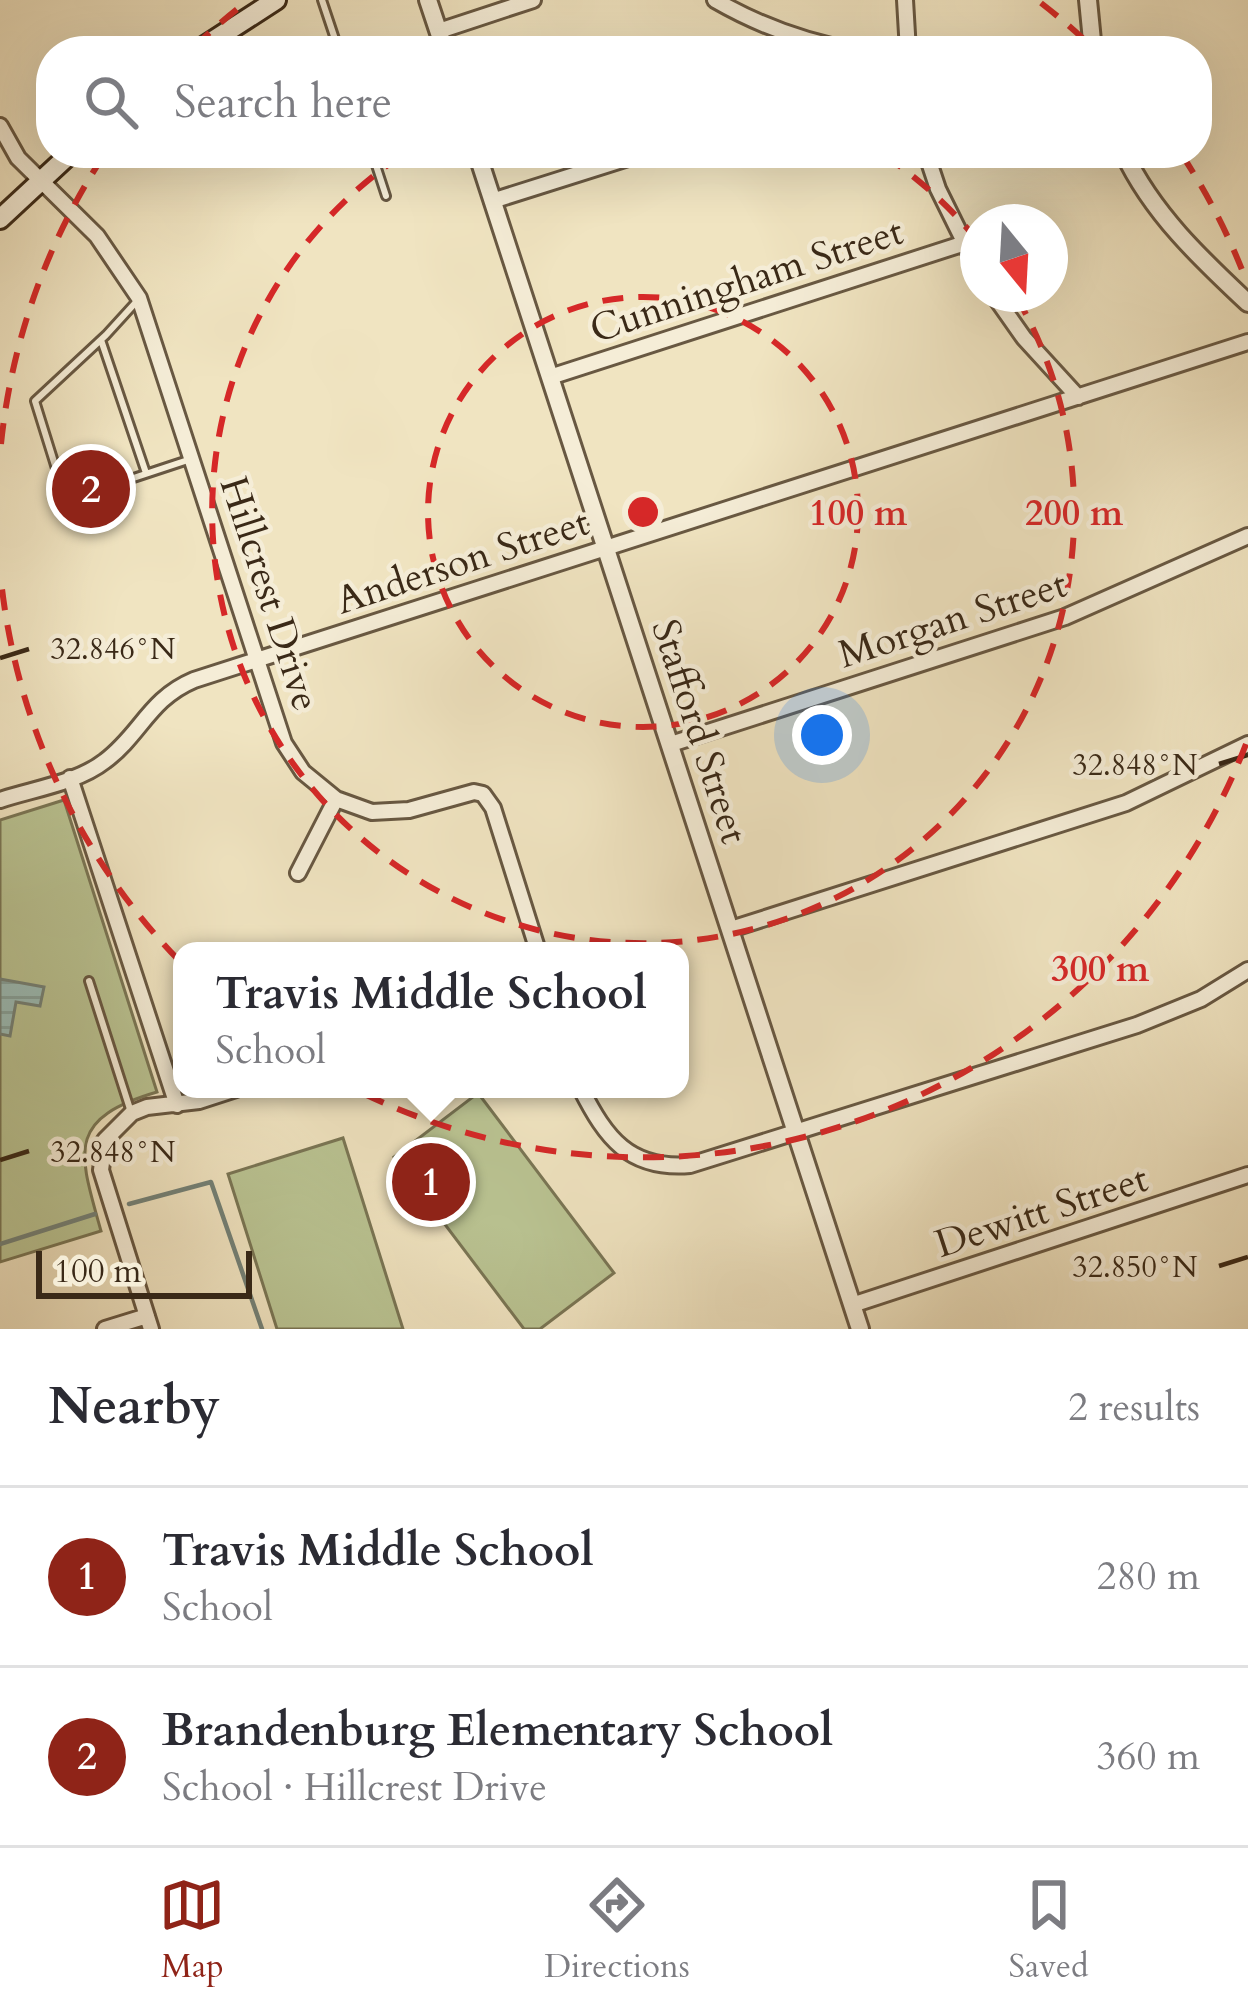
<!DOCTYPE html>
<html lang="en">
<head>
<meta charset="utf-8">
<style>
	body { margin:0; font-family:Cardo,serif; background:#f2f2f3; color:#2b2b33 }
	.compass { position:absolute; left:960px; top:204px; width:108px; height:108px; border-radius:50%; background:#fff; box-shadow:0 12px 48px #0002; rotate:162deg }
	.scale { position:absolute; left:36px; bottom:30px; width:216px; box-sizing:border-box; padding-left:12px; border:6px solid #3a2917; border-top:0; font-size:33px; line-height:42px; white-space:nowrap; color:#3a2917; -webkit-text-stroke:9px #f5edd7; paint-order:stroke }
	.you { position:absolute; left:822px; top:735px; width:42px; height:42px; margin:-30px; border:9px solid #fff; border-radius:50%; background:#1a73e8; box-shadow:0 0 0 18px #1a73e833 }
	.badge { display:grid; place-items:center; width:78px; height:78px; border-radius:50%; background:#8f2418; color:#fff; font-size:39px; font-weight:700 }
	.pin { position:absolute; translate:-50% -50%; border:6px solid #fff; box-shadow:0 3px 12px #0006 }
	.popup { position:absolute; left:173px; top:942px; width:516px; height:156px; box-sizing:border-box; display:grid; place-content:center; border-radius:24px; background:#fff; filter:drop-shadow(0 3px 9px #0005); font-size:39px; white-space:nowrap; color:#7c7c81 }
	.popup b { font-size:45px; color:#2b2b33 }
	.popup::after { content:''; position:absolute; left:50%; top:100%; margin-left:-24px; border:24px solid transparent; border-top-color:#fff }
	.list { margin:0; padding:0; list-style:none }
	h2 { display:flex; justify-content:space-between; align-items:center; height:156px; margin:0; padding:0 48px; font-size:51px }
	h2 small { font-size:39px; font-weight:400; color:#7c7c81 }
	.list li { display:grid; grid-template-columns:78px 1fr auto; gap:36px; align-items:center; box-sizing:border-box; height:180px; padding:0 48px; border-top:3px solid #e1e1e2 }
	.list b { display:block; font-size:45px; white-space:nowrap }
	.list p { margin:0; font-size:39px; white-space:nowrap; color:#7c7c81 }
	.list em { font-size:39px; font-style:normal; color:#7c7c81 }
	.icon { flex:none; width:66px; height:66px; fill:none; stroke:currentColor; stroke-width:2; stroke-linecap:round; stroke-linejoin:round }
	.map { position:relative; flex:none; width:1248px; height:1329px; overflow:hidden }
	.search { position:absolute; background:#fff; box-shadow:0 12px 48px #0002; left:36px; right:36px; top:36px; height:132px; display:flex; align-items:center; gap:30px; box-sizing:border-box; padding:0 42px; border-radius:48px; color:#7c7c81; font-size:45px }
	.sheet { height:516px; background:#fff }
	nav { display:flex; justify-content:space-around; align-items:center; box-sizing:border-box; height:168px; border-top:3px solid #e1e1e2; background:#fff; font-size:33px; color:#7c7c81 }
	nav a { display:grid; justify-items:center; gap:6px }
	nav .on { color:#8f2418 }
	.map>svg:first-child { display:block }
	.green { fill:#bac493; stroke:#7a7655; stroke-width:3 }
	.water { fill:url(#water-rules); stroke:#748278; stroke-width:3 }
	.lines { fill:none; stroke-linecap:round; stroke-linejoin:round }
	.stream { stroke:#748278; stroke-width:4.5 }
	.service-casing { stroke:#685842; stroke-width:12 }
	.minor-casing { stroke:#685842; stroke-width:20 }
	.tertiary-casing { stroke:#685842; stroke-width:22 }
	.secondary-casing { stroke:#3a2917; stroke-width:24 }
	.service { stroke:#f5edd7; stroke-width:6 }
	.minor { stroke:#f5edd7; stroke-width:14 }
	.tertiary { stroke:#f5edd7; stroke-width:16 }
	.secondary { stroke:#f5edd7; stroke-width:18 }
	.ticks { fill:none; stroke:#3a2917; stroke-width:4.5 }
	.ring { fill:none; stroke:#d62828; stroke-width:6; stroke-dasharray:21 15 }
	.labels { text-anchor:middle; stroke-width:9; stroke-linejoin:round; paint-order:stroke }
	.street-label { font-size:39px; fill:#3a2917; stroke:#f5edd7 }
	.ticks-label { font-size:30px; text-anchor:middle; fill:#3a2917; stroke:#f5edd7; stroke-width:9; stroke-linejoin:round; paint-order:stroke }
	.centre { fill:#d62828; stroke:#f5edd7; stroke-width:6 }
	.ring-label { font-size:36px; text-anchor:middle; font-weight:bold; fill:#d62828; stroke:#f5edd7; stroke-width:9; stroke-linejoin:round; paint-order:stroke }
</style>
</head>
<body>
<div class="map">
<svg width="1248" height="1329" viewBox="0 0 1248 1329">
	<defs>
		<pattern id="water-rules" width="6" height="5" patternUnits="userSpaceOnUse" patternTransform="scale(3)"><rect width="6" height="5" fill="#9bbeb9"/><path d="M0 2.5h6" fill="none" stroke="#86a39e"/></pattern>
	</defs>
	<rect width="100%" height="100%" fill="#f0e4c1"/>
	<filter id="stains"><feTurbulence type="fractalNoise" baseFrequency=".00167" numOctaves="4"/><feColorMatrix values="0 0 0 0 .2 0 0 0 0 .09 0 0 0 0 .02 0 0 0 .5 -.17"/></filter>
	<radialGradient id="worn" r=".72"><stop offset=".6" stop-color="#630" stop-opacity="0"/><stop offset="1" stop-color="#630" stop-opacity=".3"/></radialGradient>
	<!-- green -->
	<path class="green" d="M64,800L157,1092C65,1119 79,1152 101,1231L0,1262V820Z
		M478,1093L614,1273L540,1329H524L394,1157Z
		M343,1138L403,1329H277L228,1174Z"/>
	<!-- water -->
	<path class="water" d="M0,979L44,987L40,1006L16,1002L10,1036L0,1034Z"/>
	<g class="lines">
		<!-- stream -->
		<path class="stream" d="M129,1204L211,1182L262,1329
			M0,1244L95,1214"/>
		<defs>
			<path id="service" d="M322,0L339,51
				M372,153L386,196
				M137,301L106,335L35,401L63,491L85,494L191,459
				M101,340L146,473
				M89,981L130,1109"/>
			<path id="minor" d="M715,0C760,26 804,42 855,51
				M905,0L908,51
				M439,31L533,0
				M0,126L18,158L97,236L139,298L284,743L303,772L336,799L372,812L409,810L474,792L483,794L493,808L538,951
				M926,153L938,189L978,270
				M492,201L644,153
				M993,294L1024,338L1078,397
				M550,377L962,244
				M671,744L1065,617L1248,536
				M70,778L177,1105
				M0,800C33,789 77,783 105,761C141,734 149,699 194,680L1248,342
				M298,873L336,799
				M731,929L1126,803L1248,744
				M581,1089C606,1138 629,1170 690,1165L1137,1025L1201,999L1248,970
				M852,1305L1248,1175
				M105,1329L147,1316
				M151,1329L101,1170L105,1140L132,1113L147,1107L199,1101L236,1089"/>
			<path id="tertiary" d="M428,0L445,51
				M1088,0L1093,51
				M477,153L860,1329
				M1124,153C1152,213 1201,259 1248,303"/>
			<path id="secondary" d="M197,51L276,0
				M0,219L71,153"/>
		</defs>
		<!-- service casing -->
		<use href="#service" class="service-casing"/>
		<!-- minor casing -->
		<use href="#minor" class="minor-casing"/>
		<!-- tertiary casing -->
		<use href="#tertiary" class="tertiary-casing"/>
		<!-- secondary casing -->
		<use href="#secondary" class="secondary-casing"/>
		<!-- service -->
		<use href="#service" class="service"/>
		<!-- minor -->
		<use href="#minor" class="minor"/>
		<!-- tertiary -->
		<use href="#tertiary" class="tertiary"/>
		<!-- secondary -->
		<use href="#secondary" class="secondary"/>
	</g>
	<!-- ticks -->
	<path class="ticks" d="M0,658L29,649M1219,764L1248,755M0,1160L29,1151M1219,1266L1248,1257"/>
	<!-- distance rings -->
	<g class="ring">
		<circle cx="643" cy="512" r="215"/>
		<path d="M884 155A431 431 0 0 1 978 241M1016 296A431 431 0 1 1 402 155"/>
		<path d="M1246 744A646 646 0 0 1 1 580M1 444A646 646 0 0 1 104 155M194 47A646 646 0 0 1 245 3M1041 3A646 646 0 0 1 1092 47M1182 155A646 646 0 0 1 1246 280"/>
	</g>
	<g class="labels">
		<!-- street labels -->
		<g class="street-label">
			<text transform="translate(746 279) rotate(-18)" y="14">Cunningham Street</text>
			<text transform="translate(462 560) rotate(-18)" y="14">Anderson Street</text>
			<text transform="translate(271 593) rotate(72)" y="14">Hillcrest Drive</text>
			<text transform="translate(952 618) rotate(-18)" y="14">Morgan Street</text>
			<text transform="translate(701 731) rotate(72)" y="14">Stafford Street</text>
			<text transform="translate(1041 1210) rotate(-18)" y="14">Dewitt Street</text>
		</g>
	</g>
	<g class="ticks-label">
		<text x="113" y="659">32.846°N</text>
		<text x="1135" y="775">32.848°N</text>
		<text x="113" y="1162">32.848°N</text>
		<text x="1135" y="1277">32.850°N</text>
	</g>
	<circle cx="643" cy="512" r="18" class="centre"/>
	<g class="ring-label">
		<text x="858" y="525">100 m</text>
		<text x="1074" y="525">200 m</text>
		<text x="1100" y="981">300 m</text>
	</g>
	<rect width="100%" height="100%" filter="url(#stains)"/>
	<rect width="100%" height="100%" fill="url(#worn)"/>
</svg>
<svg class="compass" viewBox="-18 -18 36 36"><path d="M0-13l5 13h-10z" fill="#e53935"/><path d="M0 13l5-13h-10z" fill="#7c7c81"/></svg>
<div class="scale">100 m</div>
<div class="you"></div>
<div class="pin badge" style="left:431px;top:1182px">1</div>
<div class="popup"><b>Travis Middle School</b>School</div>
<div class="pin badge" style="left:91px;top:489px">2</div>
<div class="search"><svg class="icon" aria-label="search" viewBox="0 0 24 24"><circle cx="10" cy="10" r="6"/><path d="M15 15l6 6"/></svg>Search here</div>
</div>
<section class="sheet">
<h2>Nearby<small>2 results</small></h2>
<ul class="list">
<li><span class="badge">1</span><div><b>Travis Middle School</b><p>School</p></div><em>280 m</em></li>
<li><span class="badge">2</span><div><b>Brandenburg Elementary School</b><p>School · Hillcrest Drive</p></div><em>360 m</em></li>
</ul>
</section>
<nav>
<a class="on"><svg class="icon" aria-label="map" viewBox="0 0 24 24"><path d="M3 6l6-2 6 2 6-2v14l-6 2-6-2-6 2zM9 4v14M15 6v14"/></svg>Map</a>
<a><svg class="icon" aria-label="directions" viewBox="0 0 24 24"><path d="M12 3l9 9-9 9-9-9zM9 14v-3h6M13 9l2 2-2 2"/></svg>Directions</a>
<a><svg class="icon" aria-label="saved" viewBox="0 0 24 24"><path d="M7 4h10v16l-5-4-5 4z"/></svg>Saved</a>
</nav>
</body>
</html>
